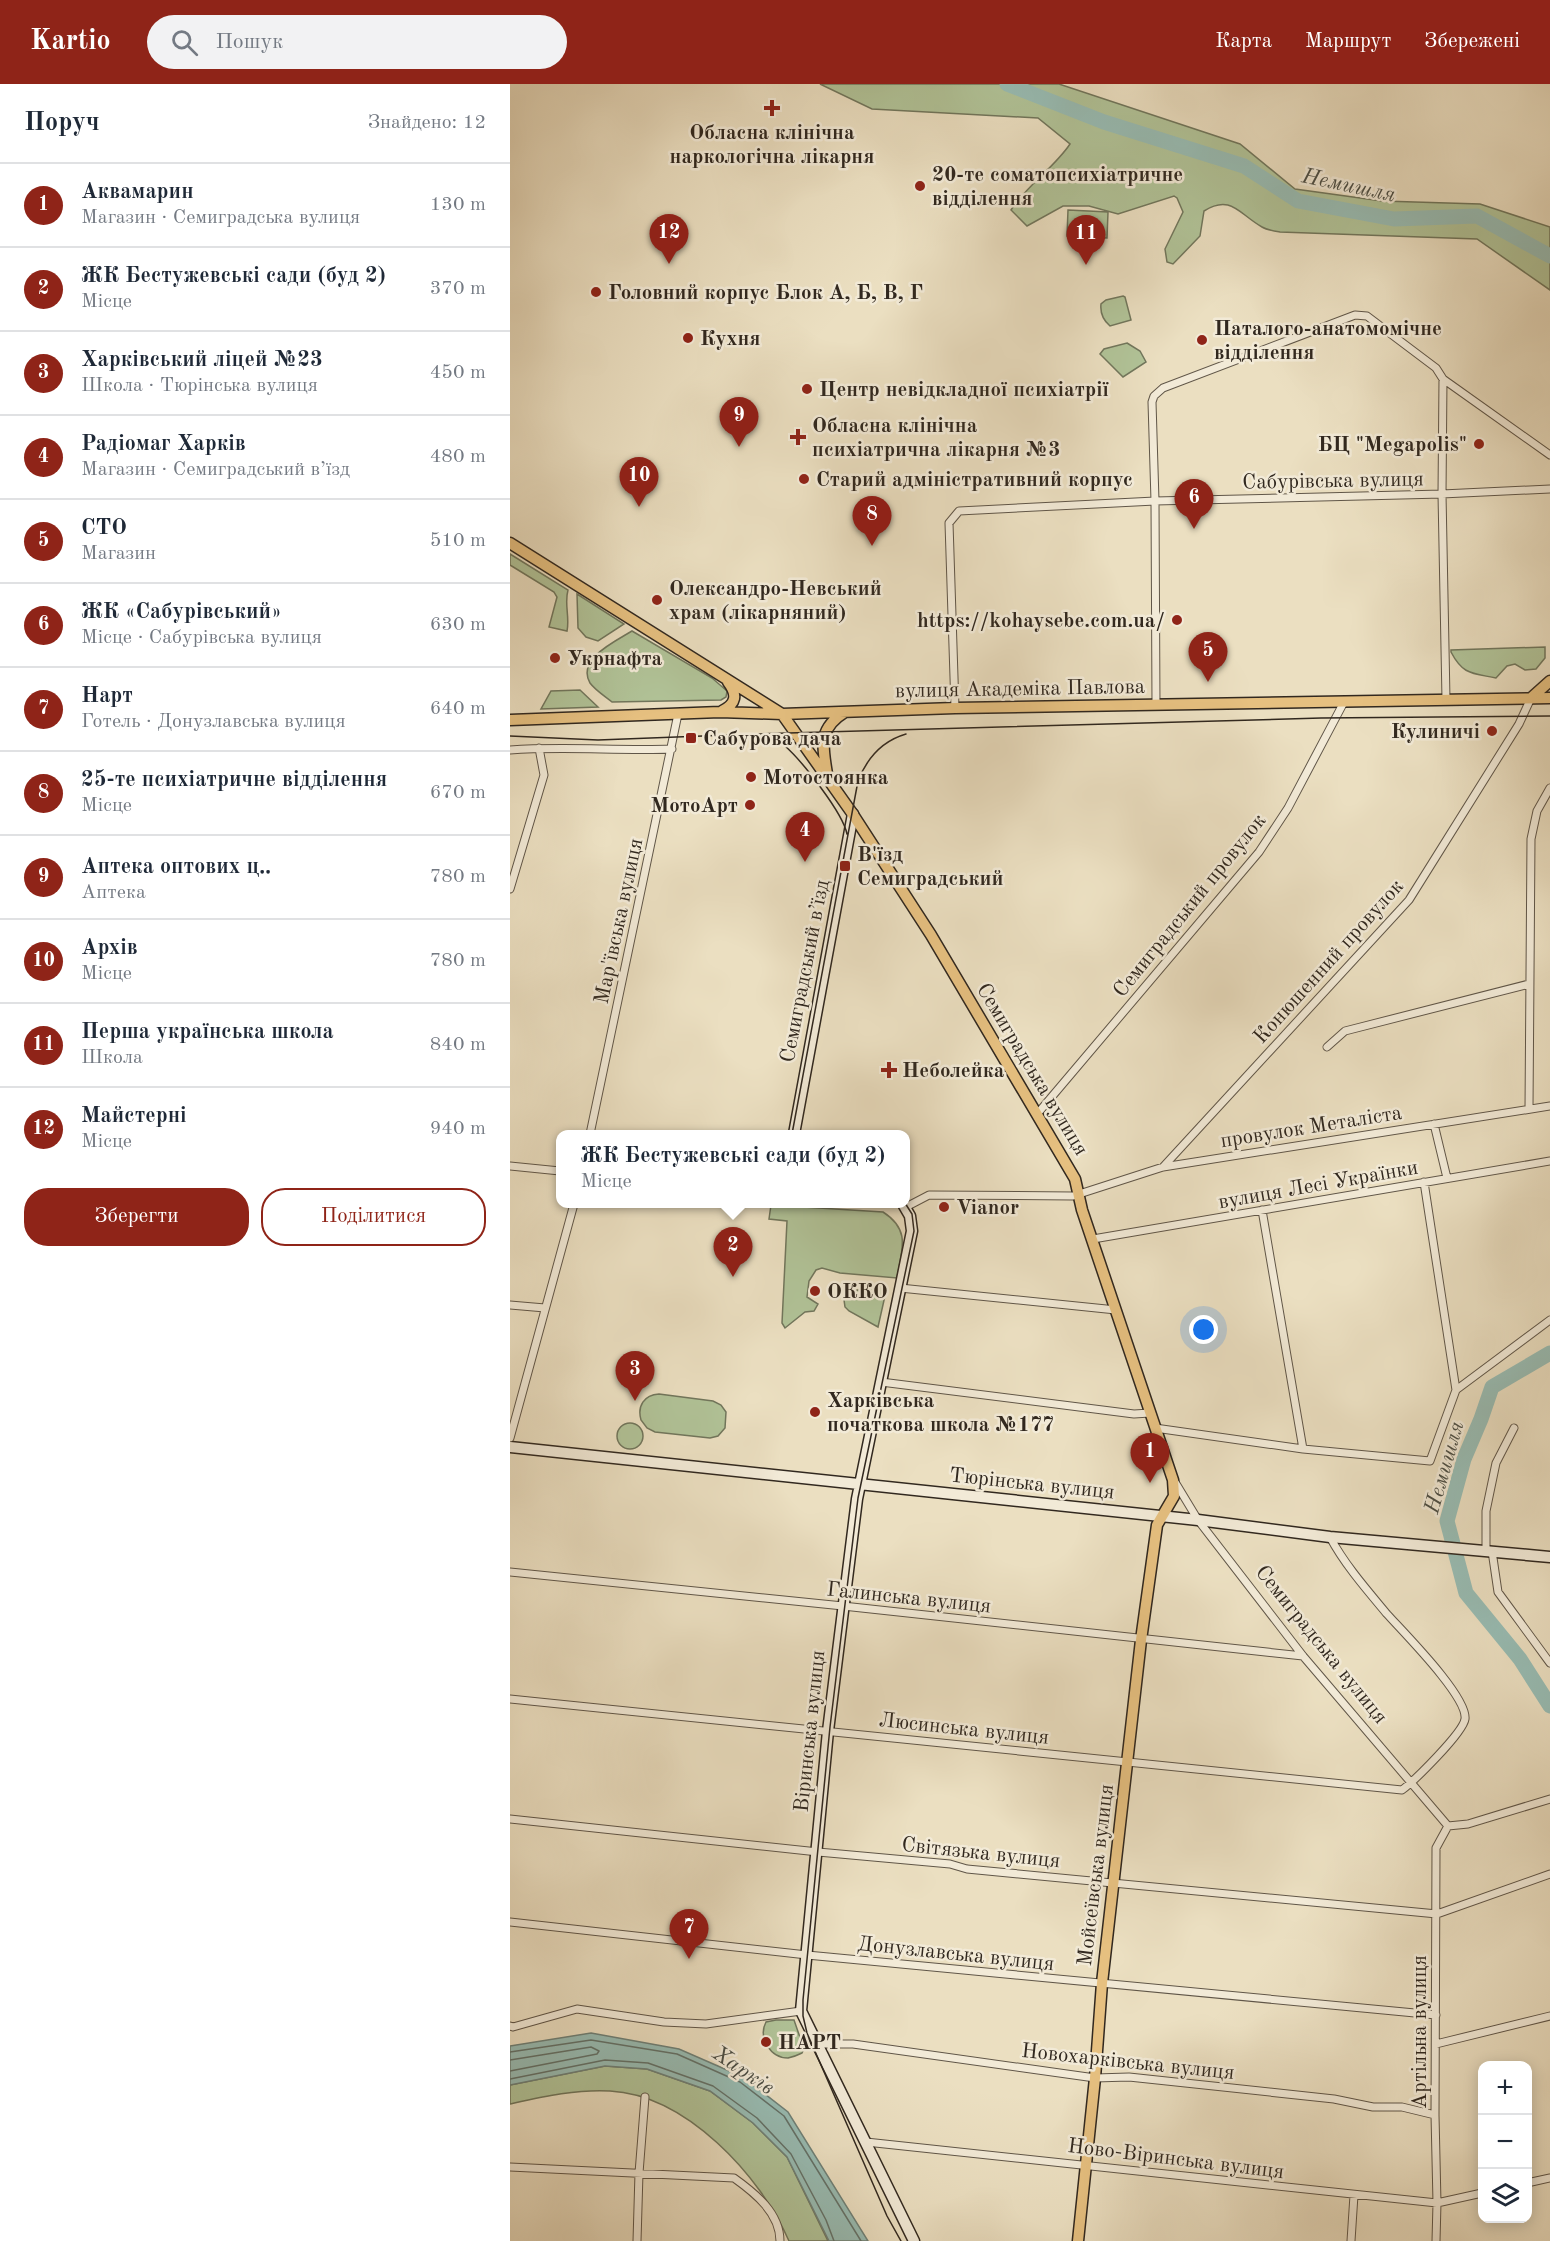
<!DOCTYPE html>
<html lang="uk">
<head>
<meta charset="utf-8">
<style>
	body { margin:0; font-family:"Old Standard TT",serif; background:#f2f2f3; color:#1f2937 }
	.controls { position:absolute; right:18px; bottom:18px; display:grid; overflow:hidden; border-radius:12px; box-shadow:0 3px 15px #0003 }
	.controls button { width:54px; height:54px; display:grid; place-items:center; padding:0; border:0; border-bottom:2px solid #e0e1e3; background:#fff; color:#1f2937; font:30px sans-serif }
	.you { position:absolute; left:694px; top:1246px; width:21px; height:21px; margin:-15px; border:4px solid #fff; border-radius:50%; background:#1a73e8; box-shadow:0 0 0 9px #1a73e833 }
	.badge { display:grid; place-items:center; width:39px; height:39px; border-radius:50%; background:#8f2418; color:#fff; font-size:20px; font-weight:700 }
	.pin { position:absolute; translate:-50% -50px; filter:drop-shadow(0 2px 3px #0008) }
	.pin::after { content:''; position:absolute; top:32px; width:21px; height:18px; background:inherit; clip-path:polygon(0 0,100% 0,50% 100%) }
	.popup { position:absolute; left:46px; top:1046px; width:354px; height:78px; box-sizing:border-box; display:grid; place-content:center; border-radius:12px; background:#fff; filter:drop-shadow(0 2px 4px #0005); font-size:20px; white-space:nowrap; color:#747a83 }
	.popup b { font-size:22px; color:#1f2937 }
	.popup::after { content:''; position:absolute; left:50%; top:100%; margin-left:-12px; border:12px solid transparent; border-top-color:#fff }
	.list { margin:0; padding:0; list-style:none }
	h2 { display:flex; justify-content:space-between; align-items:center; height:78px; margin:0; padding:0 24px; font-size:26px }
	h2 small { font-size:20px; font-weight:400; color:#747a83 }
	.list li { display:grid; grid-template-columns:39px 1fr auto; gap:18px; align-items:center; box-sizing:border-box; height:84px; padding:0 24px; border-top:2px solid #e0e1e3 }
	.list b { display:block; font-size:22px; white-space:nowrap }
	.list p { margin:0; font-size:20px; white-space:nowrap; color:#747a83 }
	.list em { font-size:20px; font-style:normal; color:#747a83 }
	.actions { display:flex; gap:12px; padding:18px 24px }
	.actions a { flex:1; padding:14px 0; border:2px solid #8f2418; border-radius:24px; text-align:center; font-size:21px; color:#8f2418 }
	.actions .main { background:#8f2418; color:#fff }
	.icon { flex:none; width:33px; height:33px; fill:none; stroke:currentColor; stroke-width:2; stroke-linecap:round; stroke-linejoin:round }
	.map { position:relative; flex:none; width:1040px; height:2157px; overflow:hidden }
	header { display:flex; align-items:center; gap:36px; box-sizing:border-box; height:84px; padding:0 30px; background:#8f2418; color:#fff }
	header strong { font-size:28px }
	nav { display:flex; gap:33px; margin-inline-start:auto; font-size:21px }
	.search { width:420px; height:54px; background:#f2f2f3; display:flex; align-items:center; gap:15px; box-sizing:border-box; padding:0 21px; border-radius:33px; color:#747a83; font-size:22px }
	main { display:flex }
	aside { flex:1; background:#fff }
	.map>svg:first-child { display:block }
	.green { fill:#b1c398; stroke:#71765c; stroke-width:1.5 }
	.water { fill:#98bcb3; stroke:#6f8178; stroke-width:1.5 }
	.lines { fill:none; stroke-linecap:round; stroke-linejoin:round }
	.shore { stroke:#647269; stroke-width:1.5 }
	.river { stroke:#98bcb3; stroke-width:15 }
	.minor-casing { stroke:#605648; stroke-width:9 }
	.secondary-casing { stroke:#31281f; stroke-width:13 }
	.primary-casing { stroke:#31281f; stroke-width:13 }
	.minor { stroke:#f2ead7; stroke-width:7 }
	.secondary { stroke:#f2ead7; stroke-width:10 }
	.primary { stroke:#e6c080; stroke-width:10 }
	.tram { stroke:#31281f; stroke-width:1.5 }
	.poi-dot { fill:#8f2418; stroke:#f2ead7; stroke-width:2 }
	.labels { text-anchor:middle; stroke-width:5; stroke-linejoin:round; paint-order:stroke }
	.poi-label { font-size:21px; font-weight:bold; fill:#31281f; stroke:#f2ead7; text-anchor:start }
	.street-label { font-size:21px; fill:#31281f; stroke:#f2ead7 }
	.water-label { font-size:22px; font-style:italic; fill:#4b4d44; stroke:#f2ead7 }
</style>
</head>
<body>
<header>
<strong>Kartio</strong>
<div class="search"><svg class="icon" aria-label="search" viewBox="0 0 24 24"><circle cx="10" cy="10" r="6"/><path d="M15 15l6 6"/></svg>Пошук</div>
<nav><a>Карта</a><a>Маршрут</a><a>Збережені</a></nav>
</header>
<main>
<aside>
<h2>Поруч<small>Знайдено: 12</small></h2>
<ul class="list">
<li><span class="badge">1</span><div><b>Аквамарин</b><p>Магазин · Семиградська вулиця</p></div><em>130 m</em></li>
<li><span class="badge">2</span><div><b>ЖК Бестужевські сади (буд 2)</b><p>Місце</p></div><em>370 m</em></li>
<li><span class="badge">3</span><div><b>Харківський ліцей №23</b><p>Школа · Тюрінська вулиця</p></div><em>450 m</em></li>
<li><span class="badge">4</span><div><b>Радіомаг Харків</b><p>Магазин · Семиградський в’їзд</p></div><em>480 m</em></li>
<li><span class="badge">5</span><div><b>СТО</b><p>Магазин</p></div><em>510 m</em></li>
<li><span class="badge">6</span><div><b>ЖК «Сабурівський»</b><p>Місце · Сабурівська вулиця</p></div><em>630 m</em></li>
<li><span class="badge">7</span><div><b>Нарт</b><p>Готель · Донузлавська вулиця</p></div><em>640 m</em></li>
<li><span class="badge">8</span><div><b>25-те психіатричне відділення</b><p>Місце</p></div><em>670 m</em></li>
<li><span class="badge">9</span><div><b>Аптека оптових ц‥</b><p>Аптека</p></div><em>780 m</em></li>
<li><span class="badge">10</span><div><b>Архів</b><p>Місце</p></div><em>780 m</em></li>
<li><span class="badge">11</span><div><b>Перша українська школа</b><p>Школа</p></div><em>840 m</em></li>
<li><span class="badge">12</span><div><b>Майстерні</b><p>Місце</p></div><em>940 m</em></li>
</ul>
<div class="actions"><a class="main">Зберегти</a><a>Поділитися</a></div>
</aside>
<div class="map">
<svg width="1040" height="2157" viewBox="0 0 1040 2157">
	<rect width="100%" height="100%" fill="#ebdfc1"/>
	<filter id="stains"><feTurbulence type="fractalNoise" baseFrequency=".00333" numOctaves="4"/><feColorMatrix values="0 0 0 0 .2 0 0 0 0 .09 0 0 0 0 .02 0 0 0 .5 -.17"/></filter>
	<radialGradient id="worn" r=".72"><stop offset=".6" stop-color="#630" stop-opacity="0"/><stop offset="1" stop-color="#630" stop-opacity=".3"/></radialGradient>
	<!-- green -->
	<path class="green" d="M310,0H549L730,60L785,105L872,117L970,120L1040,143V206L967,155L770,148C764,147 757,146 752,143C729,130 721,110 694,127L690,152L663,180L657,178L655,165L673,128L667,114L664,112L608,130L579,122H553L517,142L501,126C517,101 544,84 560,60L528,34L362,25Z
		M558,126L598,128L597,154L557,152Z
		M613,212L615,213L621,236L600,242C593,236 590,229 591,220L596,216Z
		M617,259L630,267L636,278L613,293L590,270L594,265Z
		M0,470L58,506C54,520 60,533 57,547L39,543L47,513L44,508L0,481Z
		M67,510L114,540L88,557L76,553L68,544Z
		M122,547L202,594L217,607L216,613L211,616L102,618C96,613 85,606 80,599C66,575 106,557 122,547Z
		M1035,563V574L1026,585L1015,586L1005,580L997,582L986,594C962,589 953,591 941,568V566Z
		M70,606L88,623L31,625L41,607Z
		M261,1121L373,1128C401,1146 392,1165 387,1194L330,1189L312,1184L306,1186L299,1197L297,1213L308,1220L304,1227L295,1228L275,1244L272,1239L277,1137L259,1135Z
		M375,1200L377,1203L368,1243L339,1227L335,1223L334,1216L339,1208Z
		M149,1310L203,1317L211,1321L216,1328L215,1344L208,1352L200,1354L145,1348L137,1344L131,1336C127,1322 134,1311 149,1310Z
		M107 1352a13 13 0 1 1 26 0a13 13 0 1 1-26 0Z
		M266,1936H284L294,1965L292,1969C288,1971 283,1973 278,1974C260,1974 248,1953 256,1938Z
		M95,1982L137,1985L200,2007L243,2039L277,2073L318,2157H279C250,2091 176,2011 100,2007C67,2005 32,2013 0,2020V2001Z"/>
	<!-- water -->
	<path class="water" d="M81,1949L169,1965L233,1993L278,2028L358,2157H319L277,2073L243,2039L200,2007L137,1985L95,1982L0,2001V1962Z"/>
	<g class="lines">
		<!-- shore -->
		<path class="shore" d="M0,1968L81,1956L167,1970L230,1998L274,2032L351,2157
			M0,1976L81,1963L89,1967L87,1970L0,1987
			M0,1995L95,1976L138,1979L203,2002L247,2034L281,2070L316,2136L324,2157"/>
		<!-- river -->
		<path class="river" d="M497,0L594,38L734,82L788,117L884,135L967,132L1040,172
			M1040,1269L982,1303L971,1335L954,1375L937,1437L956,1509L1010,1575L1040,1622"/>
		<defs>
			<path id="minor" d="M933,295L932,410L936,615
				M646,621L645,417L642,318L644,312L653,304L845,231L857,232L926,284L933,295L1040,371
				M445,624L439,439L449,427L645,417L932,410L1040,405
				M0,666C54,662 108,667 162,665
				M0,805L34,691L29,664
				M817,963L835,947L1019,900
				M1019,1025L1021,755L1027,727L1040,704
				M528,1029L749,768L778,724L834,618
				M924,1040L937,1094
				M80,1050L168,630
				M0,1082L50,1087
				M653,1083L899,816L1009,640L1021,614
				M396,1123L419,1111L563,1112L653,1083L1040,1022
				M752,1126L793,1365
				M583,1155L1040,1077
				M390,1204L606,1226
				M0,1221L35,1224
				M371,1298L624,1330L640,1329
				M946,1306L1040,1236
				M645,1344L793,1365L920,1377L946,1306L914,1098
				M0,1354L64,1120
				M665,1398L688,1436L793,1572L938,1742
				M976,1466V1427L986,1379L1004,1344
				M982,1467L988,1508L1040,1579
				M0,1488L333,1522L793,1572
				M0,1615L892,1706C904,1697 953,1649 955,1635C958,1613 894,1549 877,1530C857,1506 835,1481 820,1453
				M0,1735L308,1768L440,1780L457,1785L927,1830L1040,1790
				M938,1742L958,1740L1040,1715
				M0,1838L297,1871L926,1931
				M0,1942L3,1943L67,1925L154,1938L196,1940L291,1927
				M307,1960H343L585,1994L619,1993L824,2015L863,2023H892L925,2031
				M926,1960L1040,1932
				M356,2058L927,2119L972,2109
				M0,2083L224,2094C245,2109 270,2129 270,2157
				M1017,2099L1040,2094
				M127,2157L129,2089L135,2013
				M841,2157L844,2111
				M926,2157L927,2119L925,2031L926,1764L938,1742"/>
			<path id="secondary" d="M284,1050L343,730
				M393,1120L400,1132L402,1147L347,1415L318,1647L291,1927L404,2157
				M0,1363L688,1436L820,1453L1040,1473"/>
			<path id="primary" d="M0,459L272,630L342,729L421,851L565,1095L572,1126L663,1396L664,1412L647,1441L631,1556L592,1899L585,1994L568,2157
				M1021,614L1040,597
				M212,627C226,620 228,611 218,598
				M0,636L210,628L272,630L445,624L1040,614
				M317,690C313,663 307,645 335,628"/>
		</defs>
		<!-- minor casing -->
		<use href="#minor" class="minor-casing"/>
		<!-- secondary casing -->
		<use href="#secondary" class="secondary-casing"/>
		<!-- primary casing -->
		<use href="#primary" class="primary-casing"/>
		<!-- minor -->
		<use href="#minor" class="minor"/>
		<!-- secondary -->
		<use href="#secondary" class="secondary"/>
		<!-- primary -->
		<use href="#primary" class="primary"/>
		<!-- tram -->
		<path class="tram" d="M0,652L88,656L245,650L811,634L1040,632
			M254,652C262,654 269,657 275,662C292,677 333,729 337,750
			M282,1050L348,697C357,674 372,657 396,650
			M391,2157L377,2132L297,1949L293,1932V1916L320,1643L348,1414L404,1147L402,1130L395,1119"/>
	</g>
	<!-- markers -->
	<g class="poi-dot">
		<path d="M259 15h6v6h6v6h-6v6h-6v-6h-6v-6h6z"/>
		<circle cx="410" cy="102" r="6"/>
		<circle cx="86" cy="208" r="6"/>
		<circle cx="178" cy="254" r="6"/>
		<circle cx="692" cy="256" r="6"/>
		<circle cx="297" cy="305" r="6"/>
		<path d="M285 344h6v6h6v6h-6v6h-6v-6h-6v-6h6z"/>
		<circle cx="969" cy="360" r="6"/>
		<circle cx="294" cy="395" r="6"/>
		<circle cx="147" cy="516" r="6"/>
		<circle cx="667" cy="536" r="6"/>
		<circle cx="45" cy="574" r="6"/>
		<circle cx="982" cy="647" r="6"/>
		<rect x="175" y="648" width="12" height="12" rx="3"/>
		<circle cx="241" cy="693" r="6"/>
		<circle cx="240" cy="721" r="6"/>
		<rect x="329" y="776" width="12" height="12" rx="3"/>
		<path d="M376 977h6v6h6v6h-6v6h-6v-6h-6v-6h6z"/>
		<circle cx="434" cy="1123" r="6"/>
		<circle cx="305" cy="1207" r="6"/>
		<circle cx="305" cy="1328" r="6"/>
		<circle cx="256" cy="1958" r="6"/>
	</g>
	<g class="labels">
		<!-- poi labels -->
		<g class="poi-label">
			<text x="262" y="55" text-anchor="middle">Обласна клінічна<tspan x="262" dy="24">наркологічна лікарня</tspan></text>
			<text x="422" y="97">20-те соматопсихіатричне<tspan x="422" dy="24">відділення</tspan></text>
			<text x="98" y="215">Головний корпус Блок А, Б, В, Г</text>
			<text x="704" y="251">Паталого-анатомомічне<tspan x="704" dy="24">відділення</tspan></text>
			<text x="190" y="261">Кухня</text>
			<text x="309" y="312">Центр невідкладної психіатрії</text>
			<text x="302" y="348">Обласна клінічна<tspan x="302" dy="24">психіатрична лікарня №3</tspan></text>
			<text x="957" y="367" text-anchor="end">БЦ "Megapolis"</text>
			<text x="306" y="402">Старий адміністративний корпус</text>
			<text x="159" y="511">Олександро-Невський<tspan x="159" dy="24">храм (лікарняний)</tspan></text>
			<text x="655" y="543" text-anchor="end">https://kohaysebe.com.ua/</text>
			<text x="57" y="581">Укрнафта</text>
			<text x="970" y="654" text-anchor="end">Кулиничі</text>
			<text x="193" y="661">Сабурова дача</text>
			<text x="253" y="700">Мотостоянка</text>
			<text x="228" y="728" text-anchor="end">МотоАрт</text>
			<text x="347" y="777">В'їзд<tspan x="347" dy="24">Семиградський</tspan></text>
			<text x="392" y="993">Неболейка</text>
			<text x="446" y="1130">Vianor</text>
			<text x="317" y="1214">ОККО</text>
			<text x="317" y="1323">Харківська<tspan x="317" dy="24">початкова школа №177</tspan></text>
			<text x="268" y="1965">НАРТ</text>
		</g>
		<!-- street labels -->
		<g class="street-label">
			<text transform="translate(823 396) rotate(-1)" y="7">Сабурівська вулиця</text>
			<text transform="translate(510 604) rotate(-1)" y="7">вулиця Академіка Павлова</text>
			<text transform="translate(679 821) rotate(-51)" y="7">Семиградський провулок</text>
			<text transform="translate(108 837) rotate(-78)" y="7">Мар'ївська вулиця</text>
			<text transform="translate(818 877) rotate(-48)" y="7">Конюшенний провулок</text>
			<text transform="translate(294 887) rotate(-79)" y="7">Семиградський в’їзд</text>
			<text transform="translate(523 985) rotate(59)" y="7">Семиградська вулиця</text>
			<text transform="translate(801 1042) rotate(-9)" y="7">провулок Металіста</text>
			<text transform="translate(808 1100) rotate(-10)" y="7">вулиця Лесі Українки</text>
			<text transform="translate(522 1399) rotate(6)" y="7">Тюрінська вулиця</text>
			<text transform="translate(399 1513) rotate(6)" y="7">Галинська вулиця</text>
			<text transform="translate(812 1560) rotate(51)" y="7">Семиградська вулиця</text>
			<text transform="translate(454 1644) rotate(6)" y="7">Люсинська вулиця</text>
			<text transform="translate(299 1647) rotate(-84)" y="7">Віринська вулиця</text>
			<text transform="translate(471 1768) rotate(6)" y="7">Світязька вулиця</text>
			<text transform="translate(585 1791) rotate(-83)" y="7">Мойсеївська вулиця</text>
			<text transform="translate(446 1869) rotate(6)" y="7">Донузлавська вулиця</text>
			<text transform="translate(909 1948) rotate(-90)" y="7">Артільна вулиця</text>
			<text transform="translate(618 1977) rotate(6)" y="7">Новохарківська вулиця</text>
			<text transform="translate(666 2074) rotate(7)" y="7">Ново-Віринська вулиця</text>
		</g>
		<!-- water labels -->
		<g class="water-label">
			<text transform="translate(839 100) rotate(12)" y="8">Немишля</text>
			<text transform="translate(933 1383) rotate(-74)" y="8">Немишля</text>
			<text transform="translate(234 1985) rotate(34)" y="8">Харків</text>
		</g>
	</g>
	<rect width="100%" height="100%" filter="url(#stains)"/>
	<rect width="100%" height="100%" fill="url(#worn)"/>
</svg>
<div class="controls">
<button>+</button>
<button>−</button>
<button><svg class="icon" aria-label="layers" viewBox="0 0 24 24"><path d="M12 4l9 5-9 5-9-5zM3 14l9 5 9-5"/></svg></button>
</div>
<div class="you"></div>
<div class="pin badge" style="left:640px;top:1399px">1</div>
<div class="pin badge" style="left:223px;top:1193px">2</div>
<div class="popup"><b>ЖК Бестужевські сади (буд 2)</b>Місце</div>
<div class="pin badge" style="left:125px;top:1317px">3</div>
<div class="pin badge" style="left:295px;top:778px">4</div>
<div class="pin badge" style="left:698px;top:598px">5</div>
<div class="pin badge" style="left:684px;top:445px">6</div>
<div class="pin badge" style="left:179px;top:1875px">7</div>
<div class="pin badge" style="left:362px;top:462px">8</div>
<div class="pin badge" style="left:229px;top:363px">9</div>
<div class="pin badge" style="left:129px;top:423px">10</div>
<div class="pin badge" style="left:576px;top:181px">11</div>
<div class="pin badge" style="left:159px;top:180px">12</div>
</div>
</main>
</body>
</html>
